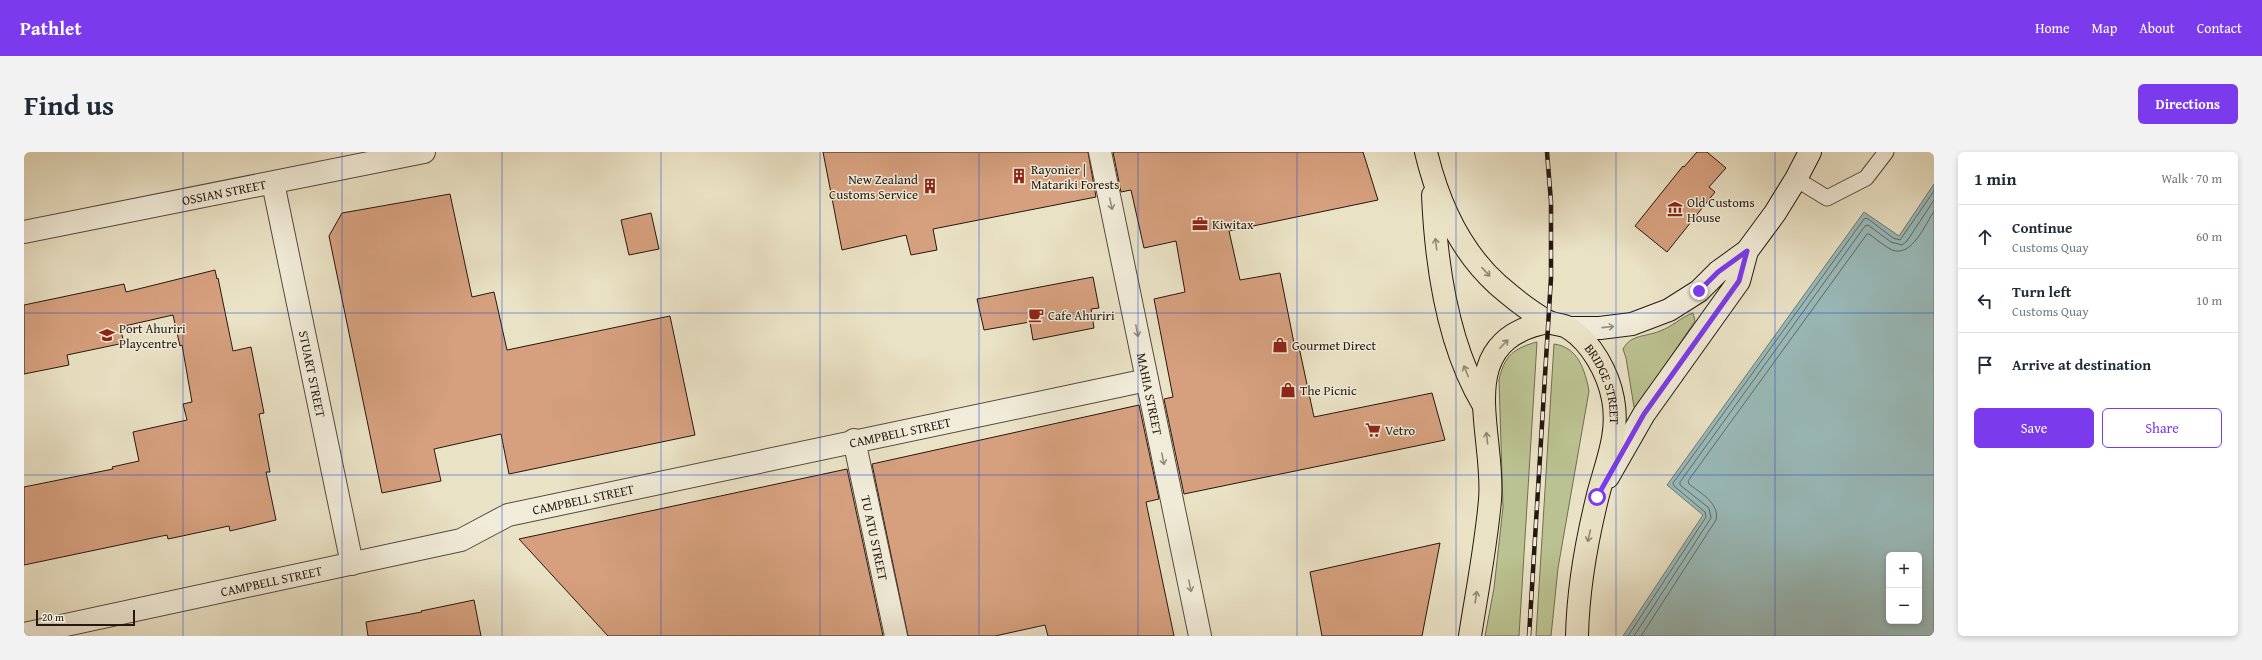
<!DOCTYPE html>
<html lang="en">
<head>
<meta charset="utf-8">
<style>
	body { margin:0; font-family:"Gentium Book Plus",serif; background:#f2f2f3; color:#1f2937 }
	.controls { position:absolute; right:12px; bottom:12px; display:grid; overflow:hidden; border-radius:6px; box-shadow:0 2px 6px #0003 }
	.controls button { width:36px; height:36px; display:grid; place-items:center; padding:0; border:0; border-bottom:1px solid #e0e1e3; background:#fff; color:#1f2937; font:20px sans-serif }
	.scale { position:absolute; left:12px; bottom:10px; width:99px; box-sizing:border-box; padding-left:4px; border:2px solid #251812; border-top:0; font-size:11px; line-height:14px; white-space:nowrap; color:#251812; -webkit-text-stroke:3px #f1ecd9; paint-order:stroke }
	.stop { position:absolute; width:12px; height:12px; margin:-9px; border:3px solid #7c3aed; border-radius:50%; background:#fff }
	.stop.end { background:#7c3aed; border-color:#fff; box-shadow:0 1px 4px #0008 }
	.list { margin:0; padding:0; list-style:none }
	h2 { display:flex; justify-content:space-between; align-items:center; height:52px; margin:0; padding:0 16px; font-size:17px }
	h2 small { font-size:13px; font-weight:400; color:#747a83 }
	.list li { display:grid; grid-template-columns:26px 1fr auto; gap:12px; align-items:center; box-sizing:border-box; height:64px; padding:0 16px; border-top:1px solid #e0e1e3 }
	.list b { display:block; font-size:15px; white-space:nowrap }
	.list p { margin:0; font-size:13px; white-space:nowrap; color:#747a83 }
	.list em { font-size:13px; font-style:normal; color:#747a83 }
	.actions { display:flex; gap:8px; padding:12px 16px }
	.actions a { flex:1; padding:9px 0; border:1px solid #7c3aed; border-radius:6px; text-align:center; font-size:14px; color:#7c3aed }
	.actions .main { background:#7c3aed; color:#fff }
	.icon { flex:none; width:22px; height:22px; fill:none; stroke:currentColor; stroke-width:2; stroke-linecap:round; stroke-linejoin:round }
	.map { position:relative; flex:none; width:1910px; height:484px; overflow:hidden; border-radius:6px }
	header { display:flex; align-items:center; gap:24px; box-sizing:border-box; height:56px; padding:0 20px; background:#7c3aed; color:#fff }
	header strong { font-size:19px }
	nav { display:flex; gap:22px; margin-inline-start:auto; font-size:14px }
	.intro { display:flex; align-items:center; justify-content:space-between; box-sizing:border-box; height:96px; padding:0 24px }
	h1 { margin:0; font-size:28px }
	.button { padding:10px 18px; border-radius:6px; background:#7c3aed; color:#fff; font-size:14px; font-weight:700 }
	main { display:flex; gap:24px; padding:0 24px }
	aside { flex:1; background:#fff; border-radius:6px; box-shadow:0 2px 6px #0003 }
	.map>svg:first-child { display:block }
	.green { fill:#bbc291; stroke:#706d52 }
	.water { fill:#9abcbc; stroke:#6b7a78; fill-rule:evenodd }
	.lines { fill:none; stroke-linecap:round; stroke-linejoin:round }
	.shore { stroke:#606a67; stroke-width:1 }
	.building { fill:#d6a07e; stroke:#251812 }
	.lane-casing { stroke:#564a3f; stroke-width:17 }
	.street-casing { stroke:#564a3f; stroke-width:24 }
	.secondary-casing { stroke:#251812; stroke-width:24 }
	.highway-casing { stroke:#251812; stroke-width:24 }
	.lane { stroke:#f1ecd9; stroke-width:15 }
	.street { stroke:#f1ecd9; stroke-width:22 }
	.secondary { stroke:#f1ecd9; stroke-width:22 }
	.highway { stroke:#eae2c5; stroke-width:22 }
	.rail-casing { stroke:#251812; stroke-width:4.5 }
	.rail { stroke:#f1ecd9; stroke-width:3; stroke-dasharray:9; stroke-linecap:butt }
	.oneway { stroke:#958d7f }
	.oneway2 { stroke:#918774 }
	.route { stroke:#7c3aed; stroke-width:5 }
	.grid { fill:none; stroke:#1d4ed8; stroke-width:1; stroke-opacity:0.55 }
	.labels { text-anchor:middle; stroke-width:3; stroke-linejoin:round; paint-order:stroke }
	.poi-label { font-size:13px; fill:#251812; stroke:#f1ecd9; text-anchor:start }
	.street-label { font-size:13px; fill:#251812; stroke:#f1ecd9 }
</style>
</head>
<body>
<header>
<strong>Pathlet</strong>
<nav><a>Home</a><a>Map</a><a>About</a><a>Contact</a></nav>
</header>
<div class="intro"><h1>Find us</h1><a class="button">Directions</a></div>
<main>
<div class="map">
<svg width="1910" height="484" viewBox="0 0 1910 484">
	<rect width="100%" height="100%" fill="#eae2c5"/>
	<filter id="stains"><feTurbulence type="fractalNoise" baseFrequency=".005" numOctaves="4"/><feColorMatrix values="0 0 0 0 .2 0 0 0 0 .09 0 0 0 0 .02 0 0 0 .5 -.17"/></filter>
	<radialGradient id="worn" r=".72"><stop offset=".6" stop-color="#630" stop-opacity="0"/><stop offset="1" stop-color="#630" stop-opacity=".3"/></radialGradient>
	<!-- green -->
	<path class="green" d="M1669,161L1671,169L1613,255H1610L1602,206L1599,197C1607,182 1622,185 1636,179C1648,175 1657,165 1669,161Z
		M1513,190L1495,484H1461L1470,436L1479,355L1475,228C1480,204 1490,196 1513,190Z
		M1530,192C1554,195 1561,218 1565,239L1534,416L1527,484H1512Z"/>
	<!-- water -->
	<path class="water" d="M1910,32V484H1599L1679,363L1643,333L1840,60L1875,84ZM1865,403H1895V469H1865Z"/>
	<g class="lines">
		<!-- shore -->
		<path class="shore" d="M1604,484L1682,365L1681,360L1650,334L1649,331L1840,67L1843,66L1869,86L1876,88L1910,39
			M1610,484L1687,366L1685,356L1656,333V330L1841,74L1844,73L1867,90L1878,93L1883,89L1910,48
			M1617,484L1692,368C1696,351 1676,341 1665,332L1664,329L1843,82H1845C1852,87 1860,94 1868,98C1888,106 1902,71 1910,59"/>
	</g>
	<!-- building -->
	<path class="building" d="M799,0H1064L1072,45L909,77L913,98L887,103L882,83L818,98Z
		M1089,0H1339L1354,48L1205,79L1216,128L1256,121L1271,196L1275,195L1290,265L1408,241L1421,288L1160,342L1140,247L1149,245L1130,147L1161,140L1152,89L1120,96L1107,38L1097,40Z
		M1673,0H1683L1702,16L1685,35L1691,40L1643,100L1611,74L1659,14L1660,15Z
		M426,42L448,145L470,140L483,198L646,164L671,283L485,322L477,282L410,297L417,329L358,341L305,84L318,61Z
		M627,61L635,97L605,103L597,68Z
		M191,118L193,127L194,126L209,199L227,195L240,261L235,262L246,320H242L252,368L206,379L205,374L144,387L143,383L0,413V335L89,317L88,315L115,309L109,280L163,268L159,252L168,250L158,193L156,194L149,163L96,175L100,191L43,203L45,213L0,222V153L100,132L102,140Z
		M1069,125L1075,156L1067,157L1070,176L1009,188L1006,170L960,178L953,147Z
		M1115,253L1135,347L1122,350L1150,484H1024L1021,473L971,484H884L848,312Z
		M823,317L859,484H584L495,387Z
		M1416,391L1398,484H1298L1286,420Z
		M450,448L457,484H344L342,470L398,460L397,459Z"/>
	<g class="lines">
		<defs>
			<path id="lane" d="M1772,27L1803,46L1842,26L1862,0"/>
			<g id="street">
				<path id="s1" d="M1076,0L1176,484"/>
				<path id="s2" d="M249,31L328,412"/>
				<path id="s3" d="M0,80L400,0"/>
				<path id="s4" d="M830,288L872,484"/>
				<path id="s5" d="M0,482L437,388L484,363L1123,228"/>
			</g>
			<path id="secondary" d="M1545,176H1576L1608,172L1645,158L1675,139L1694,120L1723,99L1751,61L1772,27L1786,0
				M1584,325L1620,262L1715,129L1723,99"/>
			<g id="highway">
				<path id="s6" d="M1402,0C1414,50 1435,98 1474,133C1489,146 1505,159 1523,169C1529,173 1539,172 1545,176C1568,191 1584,221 1589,247C1596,283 1581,313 1573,347C1562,392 1554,437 1553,484"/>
				<path d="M1409,43C1412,112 1423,192 1459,252"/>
				<path d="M1446,484C1453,439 1462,394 1466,348C1472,281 1425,189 1524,170"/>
			</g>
		</defs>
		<!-- lane casing -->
		<use href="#lane" class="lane-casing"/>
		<!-- street casing -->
		<use href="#street" class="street-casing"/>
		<!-- secondary casing -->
		<use href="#secondary" class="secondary-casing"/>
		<!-- highway casing -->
		<use href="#highway" class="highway-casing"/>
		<!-- lane -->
		<use href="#lane" class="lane"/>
		<!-- street -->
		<use href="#street" class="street"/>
		<!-- secondary -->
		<use href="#secondary" class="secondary"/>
		<!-- highway -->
		<use href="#highway" class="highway"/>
		<defs>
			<path id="rail" d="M1505,484L1527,126V50L1523,0"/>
		</defs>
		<!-- rail casing -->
		<use href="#rail" class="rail-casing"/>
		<!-- rail -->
		<use href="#rail" class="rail"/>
	</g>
	<!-- one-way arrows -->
	<defs><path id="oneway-shaft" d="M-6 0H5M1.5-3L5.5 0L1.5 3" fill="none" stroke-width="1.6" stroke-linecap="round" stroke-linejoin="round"/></defs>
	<g class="oneway">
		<use href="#oneway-shaft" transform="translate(1087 52) rotate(78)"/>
		<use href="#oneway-shaft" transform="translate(1584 175) rotate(-6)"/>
		<use href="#oneway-shaft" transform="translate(1113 179) rotate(79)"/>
		<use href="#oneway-shaft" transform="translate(1139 307) rotate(78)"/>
		<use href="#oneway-shaft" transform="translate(1166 434) rotate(78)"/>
	</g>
	<g class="oneway2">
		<use href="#oneway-shaft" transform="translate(1412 92) rotate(-97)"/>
		<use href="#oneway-shaft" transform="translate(1462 120) rotate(47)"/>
		<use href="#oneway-shaft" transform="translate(1480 192) rotate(-46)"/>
		<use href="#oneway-shaft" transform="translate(1442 219) rotate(-112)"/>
		<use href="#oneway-shaft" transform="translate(1463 286) rotate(-96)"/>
		<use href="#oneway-shaft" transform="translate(1565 384) rotate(103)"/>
		<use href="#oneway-shaft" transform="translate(1452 445) rotate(-81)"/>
	</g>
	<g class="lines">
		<!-- route -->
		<path class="route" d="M1573,345L1620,262L1715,129L1723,99L1694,120L1675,139"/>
	</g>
	<!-- grid -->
	<path class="grid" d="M159,0V484M318,0V484M478,0V484M637,0V484M796,0V484M955,0V484M1114,0V484M1273,0V484M1432,0V484M1592,0V484M1751,0V484M0,161H1910M0,323H1910"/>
	<!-- icons -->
	<defs>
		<symbol id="building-bare" viewBox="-9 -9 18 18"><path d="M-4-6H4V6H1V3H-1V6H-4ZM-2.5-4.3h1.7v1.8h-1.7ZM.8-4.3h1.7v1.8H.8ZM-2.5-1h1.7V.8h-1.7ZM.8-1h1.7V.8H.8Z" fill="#8f2418" stroke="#f1ecd9" stroke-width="2.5" paint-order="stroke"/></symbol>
		<symbol id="museum-bare" viewBox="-9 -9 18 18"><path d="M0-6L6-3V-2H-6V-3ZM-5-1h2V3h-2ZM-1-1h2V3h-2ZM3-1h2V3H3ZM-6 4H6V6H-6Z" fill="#8f2418" stroke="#f1ecd9" stroke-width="2.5" paint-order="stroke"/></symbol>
		<symbol id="office-bare" viewBox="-9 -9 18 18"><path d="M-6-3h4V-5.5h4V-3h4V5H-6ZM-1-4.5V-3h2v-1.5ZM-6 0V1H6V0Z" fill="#8f2418" stroke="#f1ecd9" stroke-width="2.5" paint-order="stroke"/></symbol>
		<symbol id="cafe-bare" viewBox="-9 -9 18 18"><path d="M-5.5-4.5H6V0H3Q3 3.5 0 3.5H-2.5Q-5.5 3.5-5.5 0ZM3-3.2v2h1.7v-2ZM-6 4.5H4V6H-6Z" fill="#8f2418" stroke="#f1ecd9" stroke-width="2.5" paint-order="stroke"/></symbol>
		<symbol id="school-bare" viewBox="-9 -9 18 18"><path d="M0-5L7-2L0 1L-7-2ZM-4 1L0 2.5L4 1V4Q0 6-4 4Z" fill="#8f2418" stroke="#f1ecd9" stroke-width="2.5" paint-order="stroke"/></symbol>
		<symbol id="shop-bare" viewBox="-9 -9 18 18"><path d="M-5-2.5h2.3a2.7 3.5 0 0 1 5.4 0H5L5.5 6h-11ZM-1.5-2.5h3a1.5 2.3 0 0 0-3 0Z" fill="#8f2418" stroke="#f1ecd9" stroke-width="2.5" paint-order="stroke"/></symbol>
		<symbol id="supermarket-bare" viewBox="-9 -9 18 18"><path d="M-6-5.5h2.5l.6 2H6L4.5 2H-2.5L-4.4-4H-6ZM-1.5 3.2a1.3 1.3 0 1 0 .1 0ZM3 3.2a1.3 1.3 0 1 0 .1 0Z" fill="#8f2418" stroke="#f1ecd9" stroke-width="2.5" paint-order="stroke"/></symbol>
	</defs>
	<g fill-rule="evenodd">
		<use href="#building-bare" x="984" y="13" width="22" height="22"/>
		<use href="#building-bare" x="895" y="23" width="22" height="22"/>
		<use href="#museum-bare" x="1640" y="46" width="22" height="22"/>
		<use href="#office-bare" x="1165" y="61" width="22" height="22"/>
		<use href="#cafe-bare" x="1001" y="152" width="22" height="22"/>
		<use href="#school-bare" x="72" y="172" width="22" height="22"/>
		<use href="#shop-bare" x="1245" y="182" width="22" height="22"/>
		<use href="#shop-bare" x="1253" y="227" width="22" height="22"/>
		<use href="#supermarket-bare" x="1338" y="267" width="22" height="22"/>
	</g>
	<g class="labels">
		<!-- poi labels -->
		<g class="poi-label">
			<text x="1007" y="22">Rayonier |<tspan x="1007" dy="15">Matariki Forests</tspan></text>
			<text x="894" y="32" text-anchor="end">New Zealand<tspan x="894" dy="15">Customs Service</tspan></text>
			<text x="1663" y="55">Old Customs<tspan x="1663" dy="15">House</tspan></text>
			<text x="1188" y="77">Kiwitax</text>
			<text x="1024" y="168">Cafe Ahuriri</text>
			<text x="95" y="181">Port Ahuriri<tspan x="95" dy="15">Playcentre</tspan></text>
			<text x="1268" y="198">Gourmet Direct</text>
			<text x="1276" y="243">The Picnic</text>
			<text x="1361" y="283">Vetro</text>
		</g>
		<!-- street labels -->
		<g class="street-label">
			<text dy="5" stroke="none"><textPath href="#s3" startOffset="204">OSSIAN STREET</textPath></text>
			<text dy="5" stroke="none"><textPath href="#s2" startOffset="195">STUART STREET</textPath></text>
			<text dy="5" stroke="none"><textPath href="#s6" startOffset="306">BRIDGE STREET</textPath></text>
			<text dy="5" stroke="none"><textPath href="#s1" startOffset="247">MAHIA STREET</textPath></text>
			<text dy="5" stroke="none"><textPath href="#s5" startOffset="901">CAMPBELL STREET</textPath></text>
			<text dy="5" stroke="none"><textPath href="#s5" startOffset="577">CAMPBELL STREET</textPath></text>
			<text dy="5" stroke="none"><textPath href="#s4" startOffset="100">TU ATU STREET</textPath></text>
			<text dy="5" stroke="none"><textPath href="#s5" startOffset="253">CAMPBELL STREET</textPath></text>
		</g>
	</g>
	<rect width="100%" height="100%" filter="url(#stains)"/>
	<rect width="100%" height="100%" fill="url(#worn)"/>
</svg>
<div class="controls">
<button>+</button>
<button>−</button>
</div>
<div class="scale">20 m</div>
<div class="stop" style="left:1573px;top:345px"></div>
<div class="stop end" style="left:1675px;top:139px"></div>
</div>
<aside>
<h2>1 min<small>Walk · 70 m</small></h2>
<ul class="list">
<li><svg class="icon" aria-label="ahead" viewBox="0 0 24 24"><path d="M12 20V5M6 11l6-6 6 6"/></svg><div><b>Continue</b><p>Customs Quay</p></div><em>60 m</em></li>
<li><svg class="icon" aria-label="left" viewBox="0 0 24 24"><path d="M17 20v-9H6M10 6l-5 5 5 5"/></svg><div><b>Turn left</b><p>Customs Quay</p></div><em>10 m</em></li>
<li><svg class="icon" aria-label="arrive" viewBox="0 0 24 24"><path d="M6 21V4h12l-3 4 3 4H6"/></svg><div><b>Arrive at destination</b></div></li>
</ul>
<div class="actions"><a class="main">Save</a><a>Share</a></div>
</aside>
</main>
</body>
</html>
